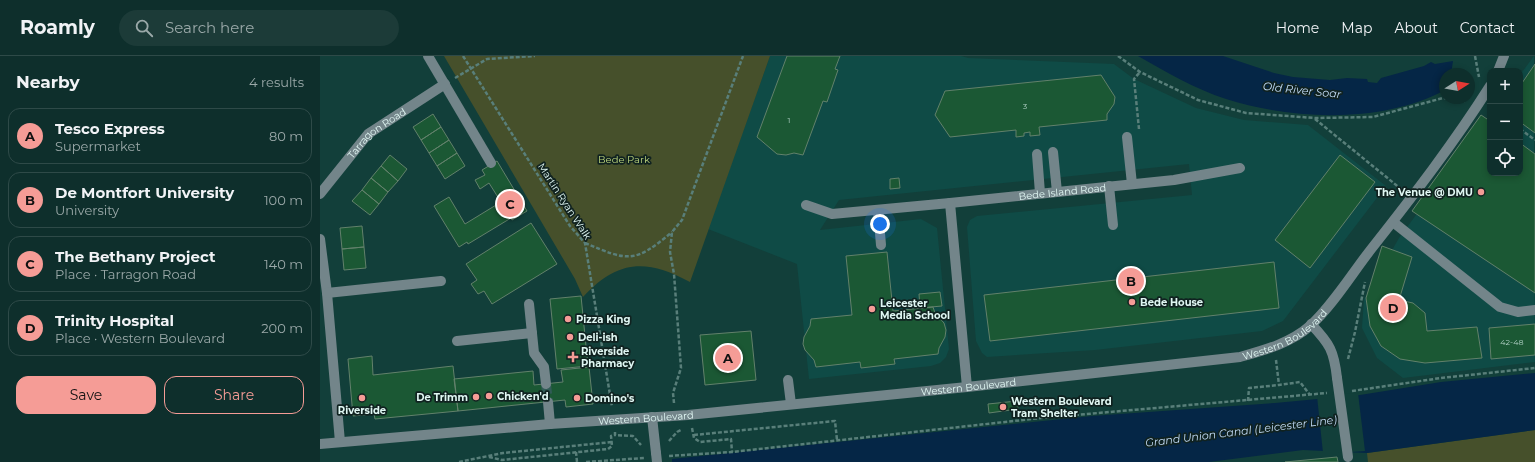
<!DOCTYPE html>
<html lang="en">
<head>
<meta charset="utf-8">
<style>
	body { margin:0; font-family:Montserrat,sans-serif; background:#1c3b38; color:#f1f3f6 }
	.controls { position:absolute; right:12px; top:12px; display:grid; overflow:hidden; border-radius:8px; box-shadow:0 2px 6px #0003 }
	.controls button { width:36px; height:36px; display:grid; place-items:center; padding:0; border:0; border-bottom:1px solid #2e4a48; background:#0e2f2c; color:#f1f3f6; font:20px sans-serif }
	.compass { position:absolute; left:1119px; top:12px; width:36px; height:36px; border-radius:50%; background:#0e2f2c; box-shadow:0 2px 6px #0003; rotate:79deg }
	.you { position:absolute; left:560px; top:168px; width:14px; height:14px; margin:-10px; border:3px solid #fff; border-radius:50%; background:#1a73e8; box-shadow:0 0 0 6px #1a73e833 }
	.badge { display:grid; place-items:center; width:26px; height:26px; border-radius:50%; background:#f59c96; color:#111; font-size:13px; font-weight:700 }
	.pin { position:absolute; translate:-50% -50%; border:2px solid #fff; box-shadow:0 1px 4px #0006 }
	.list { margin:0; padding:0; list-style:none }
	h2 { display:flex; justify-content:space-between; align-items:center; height:52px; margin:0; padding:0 16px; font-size:17px }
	h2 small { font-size:13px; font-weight:400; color:#9ba9a9 }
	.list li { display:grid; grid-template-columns:26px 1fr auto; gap:12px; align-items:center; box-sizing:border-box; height:56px; margin:0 8px 8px; padding:0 8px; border:1px solid #2e4a48; border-radius:12px }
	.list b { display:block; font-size:15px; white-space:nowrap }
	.list p { margin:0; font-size:13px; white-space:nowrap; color:#9ba9a9 }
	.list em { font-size:13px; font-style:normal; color:#9ba9a9 }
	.actions { display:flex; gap:8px; padding:12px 16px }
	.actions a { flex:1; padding:9px 0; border:1px solid #f59c96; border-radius:12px; text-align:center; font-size:14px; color:#f59c96 }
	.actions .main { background:#f59c96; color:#111 }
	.icon { flex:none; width:22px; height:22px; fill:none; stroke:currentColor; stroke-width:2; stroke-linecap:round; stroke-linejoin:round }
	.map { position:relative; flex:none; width:1215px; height:406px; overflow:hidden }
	header { display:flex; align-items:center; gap:24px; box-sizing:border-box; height:56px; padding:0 20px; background:#0e2f2c; border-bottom:1px solid #2e4a48 }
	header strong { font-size:19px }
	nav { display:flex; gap:22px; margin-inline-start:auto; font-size:14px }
	.search { width:280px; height:36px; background:#1c3b38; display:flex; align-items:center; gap:10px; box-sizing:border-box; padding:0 14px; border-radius:22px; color:#9ba9a9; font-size:15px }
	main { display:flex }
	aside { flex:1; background:#0e2f2c }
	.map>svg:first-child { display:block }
	.built { fill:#0f4b46 }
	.green { fill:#46502b }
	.water { fill:#052646 }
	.pier { fill:#123f3a }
	.building { fill:#1b5834; stroke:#62816b }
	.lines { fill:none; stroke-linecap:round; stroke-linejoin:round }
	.minor-tunnel { stroke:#315b56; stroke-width:10; stroke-dasharray:10 5; stroke-linecap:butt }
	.path { stroke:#597f7a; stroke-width:2.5; stroke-dasharray:4 2; stroke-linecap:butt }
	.minor { stroke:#73858a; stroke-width:10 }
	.minor-bridge { stroke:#73858a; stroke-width:10 }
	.poi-dot { fill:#f59c96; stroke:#102220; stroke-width:1.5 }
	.labels { text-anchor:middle; stroke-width:3.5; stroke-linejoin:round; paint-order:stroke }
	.number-label { font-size:8px; fill:#afcfc3 }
	.street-label { font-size:10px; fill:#e0f7f3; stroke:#102220 }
	.park-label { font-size:10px; fill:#bfd77e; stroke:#102220 }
	.poi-label { font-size:10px; font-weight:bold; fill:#e0f7f3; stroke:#102220; text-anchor:start }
	.water-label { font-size:11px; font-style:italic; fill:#c5defa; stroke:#102220 }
</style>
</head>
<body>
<header>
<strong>Roamly</strong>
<div class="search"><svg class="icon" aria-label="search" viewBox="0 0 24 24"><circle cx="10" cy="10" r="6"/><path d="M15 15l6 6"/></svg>Search here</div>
<nav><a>Home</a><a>Map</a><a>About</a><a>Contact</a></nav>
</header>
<main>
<aside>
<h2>Nearby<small>4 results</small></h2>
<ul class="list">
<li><span class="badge">A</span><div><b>Tesco Express</b><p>Supermarket</p></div><em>80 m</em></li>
<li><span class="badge">B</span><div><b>De Montfort University</b><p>University</p></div><em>100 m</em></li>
<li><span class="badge">C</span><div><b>The Bethany Project</b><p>Place · Tarragon Road</p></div><em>140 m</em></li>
<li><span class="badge">D</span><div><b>Trinity Hospital</b><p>Place · Western Boulevard</p></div><em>200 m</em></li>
</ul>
<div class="actions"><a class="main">Save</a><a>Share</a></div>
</aside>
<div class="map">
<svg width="1215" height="406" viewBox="0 0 1215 406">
	<rect width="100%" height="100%" fill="#123f3a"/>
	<!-- built -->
	<path class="built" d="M450,0H641L648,2L794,8L814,23L876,52L924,64L988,69L1066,130L963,265L942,275L775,294L667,301L662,297L656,285L647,171L650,164L657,160L872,139L869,108L519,144L500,174L601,163L617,172L629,293L626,301L620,307L611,310L489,323L477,208L388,173Z
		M1214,0L1215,306L1083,322L1057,302L1042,272L1044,243L1079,182L1170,59V117H1200V19Z"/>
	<!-- green -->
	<path class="green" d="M124,0H450L370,226C326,202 297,204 263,241L255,223Z
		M1215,374V406H1048L1047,397Z"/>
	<!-- water -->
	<path class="water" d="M818,0H903L954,17L973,21L1010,24L1027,22L1047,23L1048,26L1057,27L1061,22L1104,10L1111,6L1115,8L1133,5L1131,18H1125V34C1062,68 972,64 906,43C875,33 846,16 818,0Z
		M1215,317V374L1047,397L983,394L889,406H352V403L772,360L955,347L1040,339L1121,326Z"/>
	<!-- pier -->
	<path class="pier" d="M1038,337L1045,395L1018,397H1003L997,340Z"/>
	<!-- building -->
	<path class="building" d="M467,0H520L515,13L518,14L507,46L503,45L483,99L474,97L466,99L457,98L437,81Z
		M1215,8V77L1200,66V30Z
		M781,19L795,41L794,48L787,58V64L719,71L720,79L710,80V76L704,77V80L696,81V74L630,81L615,59L625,35Z
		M113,58L121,71L101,84L93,71Z
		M1161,59L1170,65V117H1200V87L1215,98V237L1092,155Z
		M121,71L129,84L109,97L101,84Z
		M129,84L137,97L117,110L109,97Z
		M137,97L145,110L125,123L117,110Z
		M70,99L87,113L78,125L61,110Z
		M1020,99L1055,126L990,212L955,184Z
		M177,105L207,155L192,164L191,162L148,188L147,186L139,191L114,150L129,141L145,168L181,146L169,127L160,133L155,124L165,119L162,114Z
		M61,110L78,125L68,136L51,122Z
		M51,122L68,136L59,148L42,134Z
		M579,122L580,132L570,133V123Z
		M42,134L59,148L50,159L32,145Z
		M211,167L237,208L172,248L164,235L158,238L151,228L157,224L146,208Z
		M42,170L44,191L22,193L20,172Z
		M1062,190L1092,201L1079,244L1093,247L1105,257L1107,275L1157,271L1162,302L1105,307L1080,303L1061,290L1050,270L1046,242Z
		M44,191L46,212L24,214L22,193Z
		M567,196L573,255L613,251L615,257L624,267L626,274L625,281L619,292L618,298L574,303L575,308L541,312L540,306L496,311L494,304L485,294L483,288L484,281L490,270L491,263L532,259L526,200Z
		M954,206L959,252L670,285L664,239Z
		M620,236L622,250L600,252L599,238Z
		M261,240L268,310L237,313L230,243Z
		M1215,268V299L1171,303L1169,272Z
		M431,275L436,324L385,329L380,279Z
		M52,300L53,319L133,310L138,355L55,363L54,358L33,360L28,303Z
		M269,311L273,348L246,351L245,344L138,355L134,323L213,315L214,329L243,326L241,314Z
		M697,345L698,353L669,357L668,348Z
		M1017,401L1018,406H965Z"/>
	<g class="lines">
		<!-- minor-tunnel -->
		<path class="minor-tunnel" d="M226,328L228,346"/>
		<!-- path -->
		<path class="path" d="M143,0L250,170L265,187L292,351
			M798,0L820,16L878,44L926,57L995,62L1053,61L1123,42L1145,45
			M1155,0L1159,21
			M135,22L167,3L215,0
			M995,63L1081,133
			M819,73L814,23L820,16
			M1200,73L1215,84
			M265,187C308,205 314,208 352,176
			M1028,303L1035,276L1045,226
			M956,304L959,329L980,326L990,339
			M1032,335L1121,322L1215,312
			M928,345L929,332L959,329
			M354,347L353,337L361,312L354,218L350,196L352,176L362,164L423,0
			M372,372L374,382L380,386L411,383L412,396
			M295,376V379L313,380L321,389
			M374,379L515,365L517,384
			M349,385L357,376L361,374
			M256,396L257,406
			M349,400L412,396L721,362L1007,337
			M169,401L182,404L288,393L292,390L291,380L295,379
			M139,406L183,397L292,386
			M266,406L324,402"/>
		<!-- minor -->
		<g class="minor">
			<path d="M108,0L171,107"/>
			<path d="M1178,15L1184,0"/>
			<path d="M807,81L812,128"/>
			<path d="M733,96L737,136"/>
			<path d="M717,98L720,137"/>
			<path d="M789,130L793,169"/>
			<path id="s1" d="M0,138L48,78L125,28"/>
			<path id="s2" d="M630,147L854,124L920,112"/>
			<path d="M486,149L512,158L630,147L647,331"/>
			<path d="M558,154L561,189"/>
			<path d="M1073,166L1180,251L1198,256L1215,254"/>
			<path d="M0,183L7,237L20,386"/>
			<path d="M7,237L121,225"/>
			<path d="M209,248L214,297L224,311L226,328"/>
			<path d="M991,268C1010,288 1014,295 1017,322"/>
			<path d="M137,285L212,277"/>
			<path d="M468,324L471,348"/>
			<path d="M228,346L230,368"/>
			<path d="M332,361L336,397"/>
			<path id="s3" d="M0,388L230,368L368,359L647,331L920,301C945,294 971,287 991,269C1013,249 1033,216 1052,192C1093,140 1134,87 1170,30"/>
		</g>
		<!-- minor-bridge -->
		<path class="minor-bridge" d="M1017,322L1028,401
			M336,397L337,406"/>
	</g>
	<!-- markers -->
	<g class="poi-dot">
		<circle cx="1161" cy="136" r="4"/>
		<circle cx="812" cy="246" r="4"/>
		<circle cx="552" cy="253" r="4"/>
		<circle cx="248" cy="263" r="4"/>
		<circle cx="250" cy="281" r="4"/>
		<path d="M251 295h4v4h4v4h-4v4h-4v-4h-4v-4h4z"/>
		<circle cx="169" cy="340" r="4"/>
		<circle cx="156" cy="341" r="4"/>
		<circle cx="42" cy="342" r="4"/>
		<circle cx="257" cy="342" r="4"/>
		<circle cx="683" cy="351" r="4"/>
	</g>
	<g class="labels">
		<!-- number labels -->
		<g class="number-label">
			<text x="705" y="53">3</text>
			<text x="469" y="67">1</text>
			<text x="1192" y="289">42-48</text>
		</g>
		<!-- street labels -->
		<g class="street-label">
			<text dy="4" stroke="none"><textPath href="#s1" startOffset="84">Tarragon Road</textPath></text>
			<text dy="4" stroke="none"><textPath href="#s2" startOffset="113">Bede Island Road</textPath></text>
			<text transform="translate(245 145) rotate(57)" y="4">Martin Ryan Walk</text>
			<text dy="4" stroke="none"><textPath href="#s3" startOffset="975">Western Boulevard</textPath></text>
			<text dy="4" stroke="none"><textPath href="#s3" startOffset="651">Western Boulevard</textPath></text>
			<text dy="4" stroke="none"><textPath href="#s3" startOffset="327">Western Boulevard</textPath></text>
		</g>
		<!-- park labels -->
		<g class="park-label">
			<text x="304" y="107">Bede Park</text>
		</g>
		<!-- poi labels -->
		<g class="poi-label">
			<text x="1153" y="140" text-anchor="end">The Venue @ DMU</text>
			<text x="820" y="250">Bede House</text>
			<text x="560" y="251">Leicester<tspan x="560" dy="12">Media School</tspan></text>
			<text x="256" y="267">Pizza King</text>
			<text x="258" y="285">Deli-ish</text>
			<text x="261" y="299">Riverside<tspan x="261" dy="12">Pharmacy</tspan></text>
			<text x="177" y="344">Chicken'd</text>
			<text x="148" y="345" text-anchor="end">De Trimm</text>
			<text x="265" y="346">Domino's</text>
			<text x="691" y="349">Western Boulevard<tspan x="691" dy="12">Tram Shelter</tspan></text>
			<text x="42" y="358" text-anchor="middle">Riverside</text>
		</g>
		<!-- water labels -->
		<g class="water-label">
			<text transform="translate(982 34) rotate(6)" y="4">Old River Soar</text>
			<text transform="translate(921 375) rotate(-7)" y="4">Grand Union Canal (Leicester Line)</text>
		</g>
	</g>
</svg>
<div class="controls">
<button>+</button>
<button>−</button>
<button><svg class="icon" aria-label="locate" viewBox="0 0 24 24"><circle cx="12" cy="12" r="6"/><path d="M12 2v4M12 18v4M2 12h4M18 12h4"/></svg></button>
</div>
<svg class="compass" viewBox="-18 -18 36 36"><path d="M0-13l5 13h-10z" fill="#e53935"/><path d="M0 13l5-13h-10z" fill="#9ba9a9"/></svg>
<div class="you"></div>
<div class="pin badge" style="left:408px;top:302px">A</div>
<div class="pin badge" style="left:811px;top:225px">B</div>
<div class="pin badge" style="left:190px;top:148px">C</div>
<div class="pin badge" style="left:1073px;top:252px">D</div>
</div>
</main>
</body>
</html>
